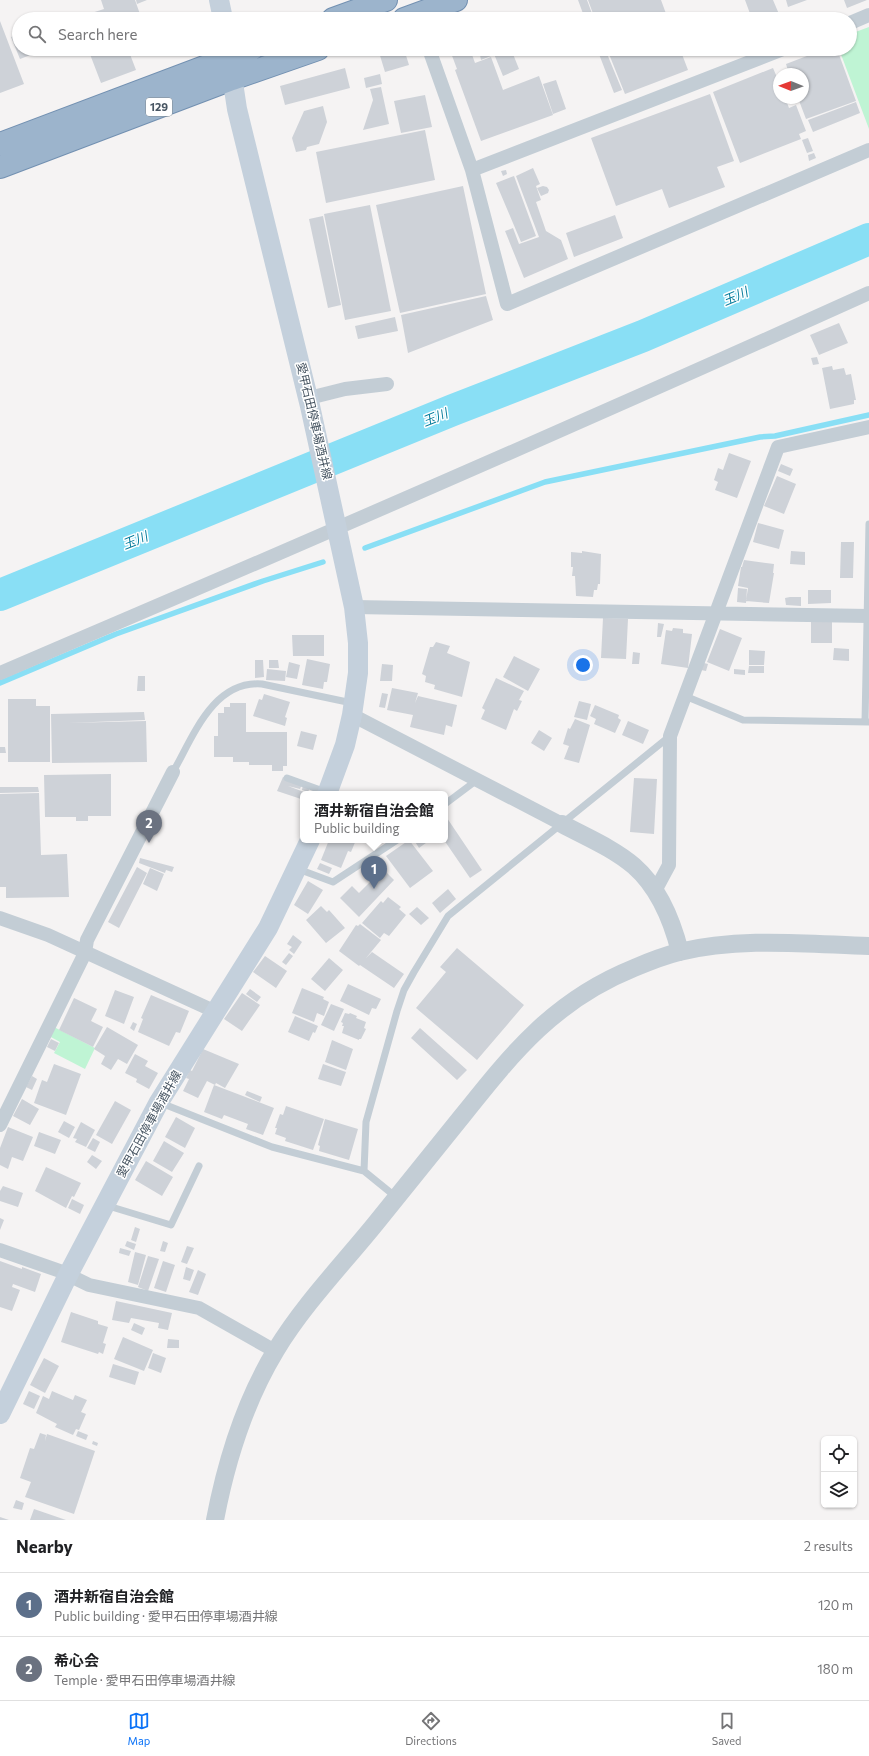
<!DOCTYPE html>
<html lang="en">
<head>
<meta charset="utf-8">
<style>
	body { margin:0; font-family:Commissioner,"Noto Sans JP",sans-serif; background:#f2f2f2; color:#202124 }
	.controls { position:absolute; right:12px; bottom:12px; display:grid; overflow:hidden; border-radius:6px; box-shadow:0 1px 3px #0004 }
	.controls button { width:36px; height:36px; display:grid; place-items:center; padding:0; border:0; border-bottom:1px solid #e0e0e0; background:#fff; color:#202124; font:20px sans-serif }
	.compass { position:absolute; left:773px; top:68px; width:36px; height:36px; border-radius:50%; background:#fff; box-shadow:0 1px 3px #0004; rotate:271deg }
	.you { position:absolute; left:583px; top:665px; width:14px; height:14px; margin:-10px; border:3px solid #fff; border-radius:50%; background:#1a73e8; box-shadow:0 0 0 6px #1a73e833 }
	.badge { display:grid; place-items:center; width:26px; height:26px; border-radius:50%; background:#0b72f7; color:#fff; font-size:13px; font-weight:700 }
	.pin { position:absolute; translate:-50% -33px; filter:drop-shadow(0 1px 2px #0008) }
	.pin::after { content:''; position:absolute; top:21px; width:14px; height:12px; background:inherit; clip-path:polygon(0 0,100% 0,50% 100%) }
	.popup { position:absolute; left:300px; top:791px; width:148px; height:52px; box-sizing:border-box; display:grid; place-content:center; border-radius:6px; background:#fff; filter:drop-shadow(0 1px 3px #0005); font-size:13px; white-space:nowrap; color:#757577 }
	.popup b { font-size:15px; color:#202124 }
	.popup::after { content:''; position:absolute; left:50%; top:100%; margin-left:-8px; border:8px solid transparent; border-top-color:#fff }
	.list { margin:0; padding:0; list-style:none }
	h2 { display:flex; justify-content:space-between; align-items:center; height:52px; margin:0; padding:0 16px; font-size:17px }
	h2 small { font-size:13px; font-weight:400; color:#757577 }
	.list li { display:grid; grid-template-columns:26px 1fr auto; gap:12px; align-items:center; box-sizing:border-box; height:64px; padding:0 16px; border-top:1px solid #e0e0e0 }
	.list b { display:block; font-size:15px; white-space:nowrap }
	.list p { margin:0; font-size:13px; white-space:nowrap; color:#757577 }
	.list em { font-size:13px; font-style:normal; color:#757577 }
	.icon { flex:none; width:22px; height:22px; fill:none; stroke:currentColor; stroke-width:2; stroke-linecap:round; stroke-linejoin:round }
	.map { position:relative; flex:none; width:869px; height:1520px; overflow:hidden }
	.search { position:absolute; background:#fff; box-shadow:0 1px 3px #0004; left:12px; right:12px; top:12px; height:44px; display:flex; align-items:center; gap:10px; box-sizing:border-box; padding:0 14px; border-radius:22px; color:#757577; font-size:15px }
	.sheet { height:180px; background:#fff }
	nav { display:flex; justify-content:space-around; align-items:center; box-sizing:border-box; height:56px; border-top:1px solid #e0e0e0; background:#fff; font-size:11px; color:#757577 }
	nav a { display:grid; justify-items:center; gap:2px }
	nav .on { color:#0b72f7 }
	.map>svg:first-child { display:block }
	.green { fill:#bff4d4 }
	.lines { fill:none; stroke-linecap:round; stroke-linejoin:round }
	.stream { stroke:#89dff5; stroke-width:5.5 }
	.river { stroke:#89dff5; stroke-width:32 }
	.building { fill:#ced2d8 }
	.trunk-casing { stroke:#7290b1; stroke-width:24 }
	.service { stroke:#c3cdd5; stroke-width:7 }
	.minor { stroke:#c3cdd5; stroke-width:14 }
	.tertiary { stroke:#c3cdd5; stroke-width:18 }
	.secondary { stroke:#c4d0dc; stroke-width:20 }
	.trunk { stroke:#9cb4cc; stroke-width:22 }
	.labels { text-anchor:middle; stroke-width:3; stroke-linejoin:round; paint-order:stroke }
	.shield { fill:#fff; stroke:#7f8992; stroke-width:1 }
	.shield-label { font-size:11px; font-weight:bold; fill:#485663 }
	.street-label { font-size:12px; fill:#485663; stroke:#fff }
	.water-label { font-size:13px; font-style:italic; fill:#037b9b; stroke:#fff }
</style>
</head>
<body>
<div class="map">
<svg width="869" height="1520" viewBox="0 0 869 1520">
	<rect width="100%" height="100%" fill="#f5f3f3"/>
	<!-- green -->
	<path class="green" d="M869,27V129L839,49H850V34Z
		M54,1027L95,1048L85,1069L54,1053L60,1042L49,1036Z"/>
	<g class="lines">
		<!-- stream -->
		<path class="stream" d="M365,548L545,482L760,437L775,436L869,415
			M0,683L116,634L263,581L323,562"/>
		<!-- river -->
		<path class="river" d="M0,595L453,410L643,336L869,239"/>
	</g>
	<!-- building -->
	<path class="building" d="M101,0H135L141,17L136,19H83L82,16L104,9Z
		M136,0H147L137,4Z
		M578,0H587L594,19H585Z
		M588,0H661L668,19H595Z
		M745,0H773L779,14L764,19H752Z
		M786,0H807L788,7Z
		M844,0H867L847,8Z
		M78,12L81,19H59Z
		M0,21L24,84L0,93Z
		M19,34V49H46L20,59L11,37Z
		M88,49H128L136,70L101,83Z
		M378,49H404L409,65L385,72Z
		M464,49H470L475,63L491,57L503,90L539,76L553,115L481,141L455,70L457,69L451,53Z
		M492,49H511L519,69L503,76Z
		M597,49H605L622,90L614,93Z
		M607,49H680L688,70L625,94Z
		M825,49H837L856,101L806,119L798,98H803V74H789L786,64Z
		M489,52L491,56L481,60L480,55Z
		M345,68L350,88L285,105L280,86Z
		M773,68L779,82V98H791L786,100L789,108L796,105L806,131L799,134L801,139L740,163L713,92Z
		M380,74L382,84L366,88L364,78Z
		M556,80L566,109L553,114L543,84Z
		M381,87L389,124L363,130L373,100L370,89Z
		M710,94L734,161L717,167L725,187L669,208L662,189L616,206L591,138Z
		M425,95L432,127L401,133L394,101Z
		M856,102L860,113L813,132L808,120Z
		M323,106L327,122L319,144L307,147L306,150L296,152L292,138L304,111Z
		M425,130L435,180L326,203L316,152Z
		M808,138L813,151L807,153L802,140Z
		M814,153L816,158L809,161L808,155Z
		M533,168L540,184L536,186L541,200L536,202L546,231L561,240L568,259L524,278L505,231L513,228L519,244L539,237L516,176Z
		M506,170L507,174L503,176L501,171Z
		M514,176L536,236L521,242L496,183Z
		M463,186L486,294L400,313L376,205Z
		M543,186L547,187L549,190L548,193L541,196L537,188Z
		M370,205L391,311L345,320L324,214Z
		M615,215L623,238L574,257L566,233Z
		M323,216L341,305L328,308L309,219Z
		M486,296L493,320L408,353L401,315Z
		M395,317L398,331L358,339L355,326Z
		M839,323L848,343L819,355L810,335Z
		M817,357L819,364L813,365L811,358Z
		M832,366L833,370L844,368L846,375L851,374L856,400H854V404L830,409L822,368Z
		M729,453L751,461L737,498L715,490L718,482L714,480L718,468L723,470Z
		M781,464L793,469L790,476L778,471Z
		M777,476L796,484L784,514L764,506Z
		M758,523L784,530L779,549L753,542Z
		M841,542H854L853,578H840Z
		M582,551L601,554L600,584H598L597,590H594L593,597L576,596L575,576H572L573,567H571V552L582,553Z
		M791,551L805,552V565L790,564Z
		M744,560L774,564L773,573H774L769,603L746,601L748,588L738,586L741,567H742Z
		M738,588L747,589L746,603L737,602Z
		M808,590H831V603L808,604Z
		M790,597H801V606L786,605L785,598Z
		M603,618L628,619L626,659L601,658Z
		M811,622H832V643H811Z
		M658,623L664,624L661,637H657Z
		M673,628L683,629V633L692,634L688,668L661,664L666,630L672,631Z
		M720,629L742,638L729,671L707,662Z
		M292,635H324V656H293Z
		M436,642L450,646L447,653L470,662L462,697L434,689L435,685L425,682L426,676L422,674L430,647H433Z
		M834,648L849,649V661L833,660Z
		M749,650L765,651L764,665H749Z
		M633,652L640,653L639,664H632Z
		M514,656L540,669L528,691L503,677Z
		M307,659L330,664L327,682H324L323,689L302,685Z
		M255,660H263L264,677L255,678Z
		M269,660H278L279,668H269Z
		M289,662L300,665L297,679L286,677Z
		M704,663L708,664L706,671L701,670Z
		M382,664L393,665L392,681H380Z
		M749,666H764V673H748Z
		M267,669L286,671L285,681L266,680Z
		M734,669L745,670V675L734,674Z
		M138,676H145V691H137Z
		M496,678L524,691L519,700L522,701L517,711L514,709L506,730L481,719L485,710L482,708Z
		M392,688L418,693L415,703L418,696L457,705L452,727L446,725L444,735L410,727L413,715L387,710Z
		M382,693L388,694L385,708L379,707Z
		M264,694L290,702L285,717L287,718L285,726L253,716L259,699L262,700Z
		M8,699H36V706H50V762H8Z
		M579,701L591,704L587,720L574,717Z
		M230,703H246V732H287V766H283V771H272V765H249V762H233V757H214V736H218V713H224V707H230Z
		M595,705L619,715L618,718L621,720L615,733L594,724L596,719L590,716Z
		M144,712L145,720L68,723L146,721L147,762L52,763L51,714Z
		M575,719L590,725L579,763L564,759L569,746L563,744L568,728L570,729Z
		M628,721L649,730L643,744L622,735Z
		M539,730L552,738L544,751L531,743Z
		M301,731L317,735L313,750L297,746Z
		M0,747H5L6,753H0Z
		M111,774V816H88V821H76V817H45L44,775Z
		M283,777L302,784L300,789L288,786L304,792L301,799L277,791Z
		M634,778L657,779L654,834L630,832Z
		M303,785L310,787L308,792L302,790Z
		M0,787H38L39,792L0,793Z
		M39,793L41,855L67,854L69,897L6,898V887H0V794Z
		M447,818L482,870L470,878L444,840H445V819Z
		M329,840H356L351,852L348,851L341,868L321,860Z
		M409,840L433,871L410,888L386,856Z
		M414,840H430L419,848Z
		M140,858L174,867L172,872L166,870L165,873L139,863Z
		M375,861L394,880L359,917L340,898L352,886L359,893L377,875L369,867Z
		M320,863L332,868L329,874L317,869Z
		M137,867L147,873L119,928L108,922Z
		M150,868L164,874L157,891L143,884Z
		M308,881L323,890L308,914L294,905Z
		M448,889L456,899L440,913L432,903Z
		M388,897L401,907L399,909L406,915L389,936L384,933L380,938L362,923L381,901L383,903Z
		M321,906L327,912L329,910L345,928L326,943L306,920Z
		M417,907L429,918L421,925L409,914Z
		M360,924L381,940L366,958L372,952L404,974L394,988L360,965L359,966L339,951L356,925L358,926Z
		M293,935L302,942L294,954L289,950L292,947L287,944Z
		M457,948L524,1005L477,1060L416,1008L446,972L440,967Z
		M289,953L293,956L286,965L282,962Z
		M265,956L287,971L276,988L253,972Z
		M329,958L343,970L325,991L311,979Z
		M348,984L381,999L376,1009L372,1008L369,1015L340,1001Z
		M302,988L324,997L323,999L329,1002L324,1016L317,1013L314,1022L292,1013Z
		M250,989L261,997L257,1002L246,994Z
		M115,990L134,997L124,1024L105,1016Z
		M242,993L260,1005L242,1031L224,1019Z
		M151,995L189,1011L180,1033L176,1032L169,1046L138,1032L143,1019L141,1018Z
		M74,998L97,1009L91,1021L103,1027L93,1047L59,1030Z
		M331,1004L344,1009L334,1031L321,1025Z
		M345,1013L349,1014L350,1013L357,1016L356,1018L366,1022L364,1028L366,1029L361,1039H359V1040L342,1033L344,1026H342L343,1023L341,1022Z
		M295,1016L318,1026L315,1033L313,1032L309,1041L288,1032Z
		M133,1022L137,1024L134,1031L130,1028Z
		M107,1027L138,1045L127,1064L118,1059L111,1070L101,1064L105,1056L94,1049Z
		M420,1028L467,1070L457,1080L411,1038Z
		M51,1039L59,1043L55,1051L47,1047Z
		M332,1040L353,1049L346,1070L325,1062Z
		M203,1049L239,1064L225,1088L216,1083L215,1085L207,1081L198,1098L183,1091L189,1079L186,1078L190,1070L192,1071Z
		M135,1054L148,1061L145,1066L158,1073L149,1089L136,1082L137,1079L125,1073Z
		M54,1064L81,1074L66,1115L34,1103L42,1080L47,1082Z
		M323,1064L346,1072L341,1086L318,1079Z
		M32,1076L37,1079L32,1090L26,1087Z
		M214,1085L274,1108L263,1135L246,1129L248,1124L224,1115L222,1119L204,1112Z
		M247,1091L262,1097L260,1102L245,1095Z
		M22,1099L39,1109L30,1125L13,1116Z
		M115,1101L131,1110L112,1144L96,1135Z
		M286,1106L324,1119L313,1150L285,1141L286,1138L275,1134L277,1128H275L280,1114L283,1115Z
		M176,1117L195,1128L185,1148L165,1137Z
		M325,1119L358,1129L349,1160L319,1151L320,1146L318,1145Z
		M64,1121L75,1127L69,1138L58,1132Z
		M81,1122L95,1130L86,1147L75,1142L77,1139L73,1138Z
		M8,1127L33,1137L23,1161L12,1157L8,1169L0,1165V1148Z
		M39,1132L61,1140L55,1154L34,1146Z
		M93,1138L100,1142L95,1152L87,1148Z
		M164,1141L184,1153L172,1172L153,1161Z
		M92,1155L102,1161L96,1169L87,1162Z
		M146,1161L173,1177L162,1196L135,1180Z
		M46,1167L81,1183L74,1197L72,1196L66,1208L35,1191Z
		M3,1186L23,1193L18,1207L0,1201V1191Z
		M72,1199L84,1205L80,1214L68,1208Z
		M0,1218L4,1220L0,1230Z
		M135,1227L140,1229L136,1242L131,1240Z
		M127,1241L136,1244L134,1250L125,1246Z
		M163,1241L168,1243L165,1252L160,1251Z
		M187,1246L194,1248L187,1264L181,1262Z
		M120,1248L131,1251L129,1256L119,1253Z
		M135,1252L146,1255L138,1285L128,1282Z
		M148,1256L159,1259L148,1291L138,1287Z
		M0,1261L22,1269V1267L41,1274L35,1292L13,1284L12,1287L20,1290L12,1311L0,1307Z
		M163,1261L175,1265L166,1292L154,1288Z
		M186,1267L194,1270L190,1281L183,1279Z
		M198,1270L206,1274L198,1295L189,1292Z
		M116,1301L172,1313L168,1330L158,1328L159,1323L131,1318L129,1323L112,1320Z
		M71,1312L98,1321V1324L108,1327L103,1343L106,1344L103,1354L99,1352L98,1354L61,1342Z
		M134,1323L145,1328L142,1335L131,1330Z
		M123,1337L153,1350L144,1371L114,1359Z
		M168,1339L179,1340V1348H167Z
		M153,1353L166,1358L161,1373L148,1368Z
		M44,1358L59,1366L45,1393L30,1385Z
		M113,1364L139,1372L135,1385L109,1377Z
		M29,1391L40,1396L34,1409L23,1404Z
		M52,1391L73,1400L75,1395L87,1400L81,1412L86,1414L79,1430L76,1429L73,1435L55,1427L57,1424L36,1413L43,1396L49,1399Z
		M78,1431L88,1435L86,1440L76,1436Z
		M40,1433L46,1435L45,1441L47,1434L95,1451L74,1514L25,1497L31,1482L20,1478L30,1448L34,1449Z
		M93,1441L98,1443L97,1446L92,1444Z
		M16,1500L24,1503L22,1510L13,1508Z
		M34,1509L66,1520H30Z
		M0,1517L9,1520H0Z"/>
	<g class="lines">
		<defs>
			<path id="trunk" d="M333,19L386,0
				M404,19L456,0
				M0,144L252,49
				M0,167L232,79L318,49"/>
		</defs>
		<!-- trunk casing -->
		<use href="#trunk" class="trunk-casing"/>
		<!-- service -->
		<path class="service" d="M685,696L743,720L869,722
			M865,722L869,524
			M173,772C193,737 213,680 262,684L352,703
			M287,778L326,792
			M445,804L477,780
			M298,869L333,882L397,840
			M161,1103L272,1147L364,1171L396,1197
			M364,1171L366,1122L397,1011L404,990L414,972L448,916L670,736
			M105,1205L171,1225L199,1166"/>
		<!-- minor -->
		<path class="minor" d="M850,23L869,15
			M429,49L472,170L507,304L869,150
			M472,170L783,49
			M309,398L345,389L387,384
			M354,607L869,616
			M0,673C291,549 581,423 869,293
			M352,715L562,824
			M655,891L669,865L670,736L778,447L869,427
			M0,918L48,935L214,1011
			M0,1125L85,953L87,940L173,772
			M0,1250L60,1271L89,1285L199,1308L275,1351"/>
		<!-- tertiary -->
		<path class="tertiary" d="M562,824C586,837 613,848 634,866C659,888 672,920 680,952
			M215,1520C226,1462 245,1401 276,1350C304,1304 342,1265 376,1223C405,1187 434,1151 463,1115C514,1051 555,1000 634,968C648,962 663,956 679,952C740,937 806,944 869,946"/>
		<!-- secondary -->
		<path class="secondary" d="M219,0L223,19
			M230,63L237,109L310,406L354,607L358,643V673L352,715L345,745L327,794
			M0,1414L68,1275L159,1102L268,928L310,840"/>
		<!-- trunk -->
		<use href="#trunk" class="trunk"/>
	</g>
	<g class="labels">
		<!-- shield labels -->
		<rect class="shield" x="146" y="98" width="26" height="18" rx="3"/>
		<g class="shield-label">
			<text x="159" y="111">129</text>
		</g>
		<!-- street labels -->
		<g class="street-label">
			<text transform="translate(314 421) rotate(77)" y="4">愛甲石田停車場酒井線</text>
			<text transform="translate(149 1124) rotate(-61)" y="4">愛甲石田停車場酒井線</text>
		</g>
		<!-- water labels -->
		<g class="water-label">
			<text transform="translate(735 296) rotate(-23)" y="5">玉川</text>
			<text transform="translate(435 417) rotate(-22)" y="5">玉川</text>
			<text transform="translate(135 540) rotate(-22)" y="5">玉川</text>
		</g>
	</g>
</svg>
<div class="controls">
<button><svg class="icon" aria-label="locate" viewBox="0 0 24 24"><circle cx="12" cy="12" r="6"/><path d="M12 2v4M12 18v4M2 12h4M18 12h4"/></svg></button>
<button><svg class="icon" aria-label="layers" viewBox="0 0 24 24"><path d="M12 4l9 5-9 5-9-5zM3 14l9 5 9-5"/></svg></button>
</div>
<svg class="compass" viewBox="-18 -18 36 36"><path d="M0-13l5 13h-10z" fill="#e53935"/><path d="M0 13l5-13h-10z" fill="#757577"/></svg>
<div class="you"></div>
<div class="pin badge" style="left:374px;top:889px;background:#5c6f8a">1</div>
<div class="popup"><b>酒井新宿自治会館</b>Public building</div>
<div class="pin badge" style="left:149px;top:843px;background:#6b7280">2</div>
<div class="search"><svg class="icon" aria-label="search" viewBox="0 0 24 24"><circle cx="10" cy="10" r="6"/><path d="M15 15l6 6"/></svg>Search here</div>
</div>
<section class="sheet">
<h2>Nearby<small>2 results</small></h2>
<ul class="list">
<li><span class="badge" style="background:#5c6f8a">1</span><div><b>酒井新宿自治会館</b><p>Public building · 愛甲石田停車場酒井線</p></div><em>120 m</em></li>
<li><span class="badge" style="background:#6b7280">2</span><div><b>希心会</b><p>Temple · 愛甲石田停車場酒井線</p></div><em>180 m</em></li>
</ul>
</section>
<nav>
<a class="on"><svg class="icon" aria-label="map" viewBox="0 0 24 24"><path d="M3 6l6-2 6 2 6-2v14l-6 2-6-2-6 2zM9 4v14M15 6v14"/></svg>Map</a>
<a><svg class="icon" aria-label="directions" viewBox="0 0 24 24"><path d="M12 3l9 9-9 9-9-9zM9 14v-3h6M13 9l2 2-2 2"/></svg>Directions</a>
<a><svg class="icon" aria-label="saved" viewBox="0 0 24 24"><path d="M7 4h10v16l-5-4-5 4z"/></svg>Saved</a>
</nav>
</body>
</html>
